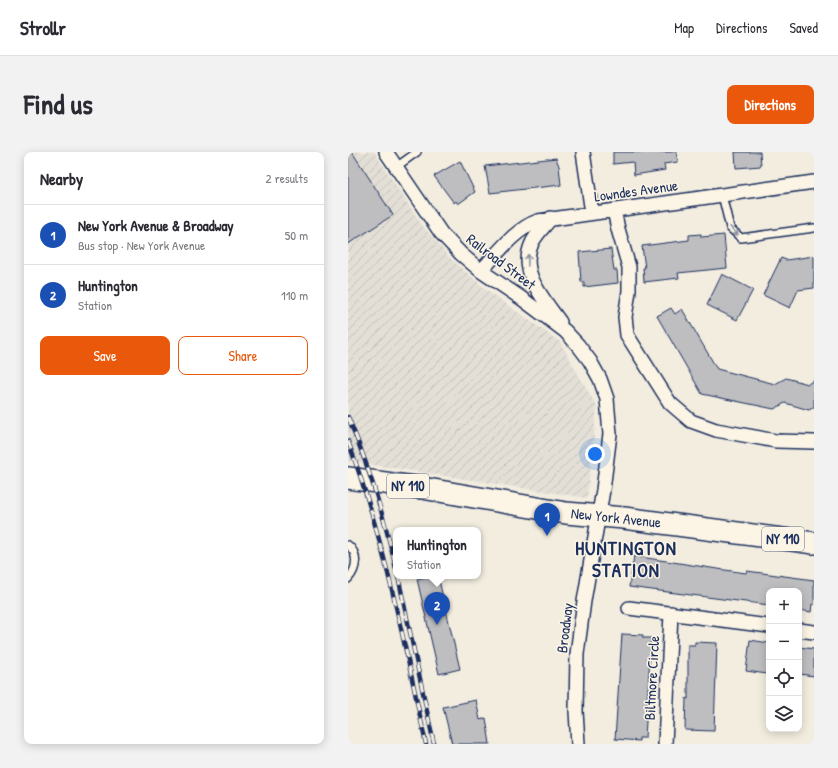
<!DOCTYPE html>
<html lang="en">
<head>
<meta charset="utf-8">
<style>
	body { margin:0; font-family:"Patrick Hand",sans-serif; background:#f2f2f3; color:#2b2b33 }
	.controls { position:absolute; right:12px; bottom:12px; display:grid; overflow:hidden; border-radius:8px; box-shadow:0 2px 10px #0003 }
	.controls button { width:36px; height:36px; display:grid; place-items:center; padding:0; border:0; border-bottom:1px solid #e1e1e2; background:#fff; color:#2b2b33; font:20px sans-serif }
	.you { position:absolute; left:247px; top:302px; width:14px; height:14px; margin:-10px; border:3px solid #fff; border-radius:50%; background:#1a73e8; box-shadow:0 0 0 6px #1a73e833 }
	.badge { display:grid; place-items:center; width:26px; height:26px; border-radius:50%; background:#ea580c; color:#fff; font-size:13px; font-weight:700 }
	.pin { position:absolute; translate:-50% -33px; filter:drop-shadow(0 1px 2px #0008) }
	.pin::after { content:''; position:absolute; top:21px; width:14px; height:12px; background:inherit; clip-path:polygon(0 0,100% 0,50% 100%) }
	.popup { position:absolute; left:45px; top:375px; width:88px; height:52px; box-sizing:border-box; display:grid; place-content:center; border-radius:8px; background:#fff; filter:drop-shadow(0 1px 3px #0005); font-size:13px; white-space:nowrap; color:#7c7c81 }
	.popup b { font-size:15px; color:#2b2b33 }
	.popup::after { content:''; position:absolute; left:50%; top:100%; margin-left:-8px; border:8px solid transparent; border-top-color:#fff }
	.list { margin:0; padding:0; list-style:none }
	h2 { display:flex; justify-content:space-between; align-items:center; height:52px; margin:0; padding:0 16px; font-size:17px }
	h2 small { font-size:13px; font-weight:400; color:#7c7c81 }
	.list li { display:grid; grid-template-columns:26px 1fr auto; gap:12px; align-items:center; box-sizing:border-box; height:60px; padding:0 16px; border-top:1px solid #e1e1e2 }
	.list b { display:block; font-size:15px; white-space:nowrap }
	.list p { margin:0; font-size:13px; white-space:nowrap; color:#7c7c81 }
	.list em { font-size:13px; font-style:normal; color:#7c7c81 }
	.actions { display:flex; gap:8px; padding:12px 16px }
	.actions a { flex:1; padding:9px 0; border:1px solid #ea580c; border-radius:8px; text-align:center; font-size:14px; color:#ea580c }
	.actions .main { background:#ea580c; color:#fff }
	.icon { flex:none; width:22px; height:22px; fill:none; stroke:currentColor; stroke-width:2; stroke-linecap:round; stroke-linejoin:round }
	.map { position:relative; flex:none; width:466px; height:592px; overflow:hidden; border-radius:8px }
	header { display:flex; align-items:center; gap:24px; box-sizing:border-box; height:56px; padding:0 20px; background:#fff; border-bottom:1px solid #e1e1e2 }
	header strong { font-size:19px }
	nav { display:flex; gap:22px; margin-inline-start:auto; font-size:14px }
	.intro { display:flex; align-items:center; justify-content:space-between; box-sizing:border-box; height:96px; padding:0 24px }
	h1 { margin:0; font-size:28px }
	.button { padding:10px 18px; border-radius:8px; background:#ea580c; color:#fff; font-size:14px; font-weight:700 }
	main { display:flex; gap:24px; padding:0 24px }
	aside { flex:1; background:#fff; border-radius:8px; box-shadow:0 2px 10px #0003 }
	.map>svg:first-child { display:block }
	.industrial { fill:url(#industrial-furrows) }
	.building { fill:#bebec0; stroke:#1b2f5e }
	.lines { fill:none; stroke-linecap:round; stroke-linejoin:round }
	.lane-casing { stroke:#1b2f5e; stroke-width:10 }
	.street-casing { stroke:#1b2f5e; stroke-width:16 }
	.primary-casing { stroke:#1b2f5e; stroke-width:24 }
	.lane { stroke:#fcf5e5; stroke-width:7 }
	.street { stroke:#fcf5e5; stroke-width:13 }
	.primary { stroke:#fcf5e5; stroke-width:21 }
	.rail-casing { stroke:#1b2f5e; stroke-width:4.5 }
	.rail { stroke:#fcf5e5; stroke-width:3; stroke-dasharray:9; stroke-linecap:butt }
	.oneway { stroke:#8c92a2 }
	.labels { text-anchor:middle; stroke-width:3; stroke-linejoin:round; paint-order:stroke }
	.shield { fill:#fcf5e5; stroke:#5e6a86; stroke-width:1 }
	.shield-label { font-size:14px; font-weight:bold; fill:#1b2f5e }
	.street-label { font-size:15px; fill:#1b2f5e; stroke:#fcf5e5 }
	.district-label { font-size:19px; font-weight:bold; letter-spacing:1px; fill:#1b2f5e; stroke:#fcf5e5 }
</style>
</head>
<body>
<header>
<strong>Strollr</strong>
<nav><a>Map</a><a>Directions</a><a>Saved</a></nav>
</header>
<div class="intro"><h1>Find us</h1><a class="button">Directions</a></div>
<main>
<aside>
<h2>Nearby<small>2 results</small></h2>
<ul class="list">
<li><span class="badge" style="background:#1a4fb4">1</span><div><b>New York Avenue &amp; Broadway</b><p>Bus stop · New York Avenue</p></div><em>50 m</em></li>
<li><span class="badge" style="background:#1a4fb4">2</span><div><b>Huntington</b><p>Station</p></div><em>110 m</em></li>
</ul>
<div class="actions"><a class="main">Save</a><a>Share</a></div>
</aside>
<div class="map">
<svg width="466" height="592" viewBox="0 0 466 592">
	<defs>
		<pattern id="industrial-furrows" width="10" height="10" patternUnits="userSpaceOnUse"><rect width="10" height="10" fill="#e3dfd6"/><path d="M-1 1l2-2M0 10L10 0M9 11l2-2" fill="none" stroke="#c2c0ba"/></pattern>
	</defs>
	<rect width="100%" height="100%" fill="#f3ede0"/>
	<filter id="ink" filterUnits="userSpaceOnUse"><feTurbulence type="fractalNoise" baseFrequency=".025" numOctaves="2"/><feDisplacementMap in="SourceGraphic" scale="8" xChannelSelector="R" yChannelSelector="G"/><feConvolveMatrix kernelMatrix="1 2 1 2 8 2 1 2 1" color-interpolation-filters="sRGB"/></filter>
	<g filter="url(#ink)">
		<!-- industrial -->
		<path class="industrial" d="M0,0H26L74,73L103,107L140,139L212,190L249,255L239,346L0,309Z"/>
		<!-- building -->
		<path class="building" d="M0,0H4L45,63L0,92Z
			M265,0H328L330,10L316,12L317,18L286,23L285,10L265,12Z
			M387,0H412L413,14L388,16Z
			M208,6L211,14L213,33L142,41L137,14Z
			M112,9L127,40L110,52L108,49L106,51L86,24Z
			M353,82V85L376,83L379,116L330,121L331,126L296,130L295,116H297L294,94L341,88V83Z
			M263,97L266,118H269L270,131L236,135V130H233L231,100Z
			M466,104V136L450,138L442,156L415,143L433,106L438,108Z
			M374,122L405,138L389,168L359,153Z
			M323,156L327,162L334,157L369,217L427,232L438,226L460,232L466,228V255L461,258L437,251L426,257L354,242L309,164Z
			M286,404L363,416L398,421L399,419L466,428V453L464,452L463,460L451,458V439H421V453L281,435Z
			M82,424H90L112,517L91,522L69,427Z
			M274,482L295,483V486H303L297,586H291V589L267,587Z
			M402,488L421,491V517H420L419,522L398,519Z
			M347,490L369,491L366,579L337,578L338,546L340,547V493H347Z
			M451,495L466,497V524L451,522Z
			M128,548L132,568L138,566L142,592H104L95,555Z"/>
		<g class="lines">
			<defs>
				<path id="lane" d="M48,15L69,0
					M374,43L382,76L393,86L466,76
					M0,393C11,402 9,417 0,427"/>
				<path id="street" d="M38,0L93,81L113,102L133,119L173,146L217,179L230,193L242,209L252,227L259,247L262,282L255,338L236,449L229,502L228,559L230,592
					M235,0L244,61
					M266,58L270,77L281,115V139L277,165L279,183L322,251L343,269L368,278L428,289L466,290
					M203,66C197,74 188,82 184,91C170,120 196,147 212,170
					M133,119C150,101 167,77 190,69L466,30
					M281,456L421,474
					M451,478L466,480
					M317,592L323,461"/>
				<path id="primary" d="M0,326L74,336L218,361L276,366L466,391"/>
			</defs>
			<!-- lane casing -->
			<use href="#lane" class="lane-casing"/>
			<!-- street casing -->
			<use href="#street" class="street-casing"/>
			<!-- primary casing -->
			<use href="#primary" class="primary-casing"/>
			<!-- lane -->
			<use href="#lane" class="lane"/>
			<!-- street -->
			<use href="#street" class="street"/>
			<!-- primary -->
			<use href="#primary" class="primary"/>
			<defs>
				<path id="rail" d="M0,265C21,314 36,365 48,416
					M0,289C36,387 56,490 78,592
					M50,424L86,592"/>
			</defs>
			<!-- rail casing -->
			<use href="#rail" class="rail-casing"/>
			<!-- rail -->
			<use href="#rail" class="rail"/>
		</g>
		<!-- one-way arrows -->
		<defs><path id="oneway-shaft" d="M-6 0H5M1.5-3L5.5 0L1.5 3" fill="none" stroke-width="1.6" stroke-linecap="round" stroke-linejoin="round"/></defs>
		<g class="oneway">
			<use href="#oneway-shaft" transform="translate(386 79) rotate(47)"/>
			<use href="#oneway-shaft" transform="translate(180 108) rotate(-88)"/>
		</g>
	</g>
	<g class="labels">
		<!-- shield labels -->
		<g class="shield">
			<rect x="39" y="322" width="42" height="24" rx="3"/>
			<rect x="414" y="375" width="42" height="24" rx="3"/>
		</g>
		<g class="shield-label">
			<text x="60" y="339">NY 110</text>
			<text x="435" y="392">NY 110</text>
		</g>
		<!-- street labels -->
		<g class="street-label">
			<text transform="translate(288 39) rotate(-8)" y="5">Lowndes Avenue</text>
			<text transform="translate(153 110) rotate(37)" y="5">Railroad Street</text>
			<text transform="translate(268 366) rotate(6)" y="5">New York Avenue</text>
			<text transform="translate(217 476) rotate(-83)" y="5">Broadway</text>
			<text transform="translate(304 526) rotate(-87)" y="5">Biltmore Circle</text>
		</g>
		<!-- district labels -->
		<g class="district-label">
			<text x="278" y="403">HUNTINGTON<tspan x="278" dy="22">STATION</tspan></text>
		</g>
	</g>
</svg>
<div class="controls">
<button>+</button>
<button>−</button>
<button><svg class="icon" aria-label="locate" viewBox="0 0 24 24"><circle cx="12" cy="12" r="6"/><path d="M12 2v4M12 18v4M2 12h4M18 12h4"/></svg></button>
<button><svg class="icon" aria-label="layers" viewBox="0 0 24 24"><path d="M12 4l9 5-9 5-9-5zM3 14l9 5 9-5"/></svg></button>
</div>
<div class="you"></div>
<div class="pin badge" style="left:199px;top:384px;background:#1a4fb4">1</div>
<div class="pin badge" style="left:89px;top:473px;background:#1a4fb4">2</div>
<div class="popup"><b>Huntington</b>Station</div>
</div>
</main>
</body>
</html>
